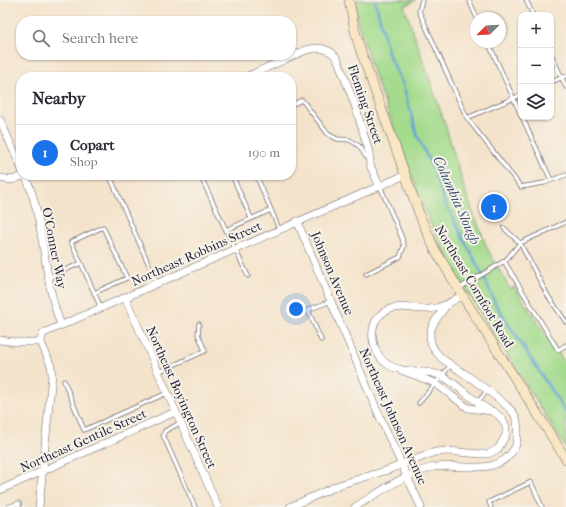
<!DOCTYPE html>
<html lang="en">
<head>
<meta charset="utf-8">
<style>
	body { margin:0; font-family:"IM FELL French Canon",serif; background:#f7f7f7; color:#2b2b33 }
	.controls { position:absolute; right:12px; top:12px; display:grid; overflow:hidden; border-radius:8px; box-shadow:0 1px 3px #0004 }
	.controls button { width:36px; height:36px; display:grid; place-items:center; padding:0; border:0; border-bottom:1px solid #e1e1e2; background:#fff; color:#2b2b33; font:20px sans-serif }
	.compass { position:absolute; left:470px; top:12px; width:36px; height:36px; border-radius:50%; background:#fff; box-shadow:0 1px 3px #0004; rotate:246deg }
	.you { position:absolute; left:296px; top:309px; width:14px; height:14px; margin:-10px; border:3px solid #fff; border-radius:50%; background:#1a73e8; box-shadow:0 0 0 6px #1a73e833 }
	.badge { display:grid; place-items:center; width:26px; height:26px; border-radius:50%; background:#1a73e8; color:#fff; font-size:13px; font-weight:700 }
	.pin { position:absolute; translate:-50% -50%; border:2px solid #fff; box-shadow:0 1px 4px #0006 }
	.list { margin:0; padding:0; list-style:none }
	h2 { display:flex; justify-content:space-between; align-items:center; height:52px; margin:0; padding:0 16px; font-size:17px }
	h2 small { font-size:13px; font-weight:400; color:#7c7c81 }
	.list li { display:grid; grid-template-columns:26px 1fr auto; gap:12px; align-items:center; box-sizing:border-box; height:56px; padding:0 16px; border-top:1px solid #e1e1e2 }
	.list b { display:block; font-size:15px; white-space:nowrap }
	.list p { margin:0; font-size:13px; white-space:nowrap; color:#7c7c81 }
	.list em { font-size:13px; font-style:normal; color:#7c7c81 }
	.icon { flex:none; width:22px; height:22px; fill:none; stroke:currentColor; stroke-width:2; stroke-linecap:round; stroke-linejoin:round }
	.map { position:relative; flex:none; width:566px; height:507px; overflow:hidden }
	.search { position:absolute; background:#fff; box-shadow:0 1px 3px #0004; left:16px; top:16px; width:280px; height:44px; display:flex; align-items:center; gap:10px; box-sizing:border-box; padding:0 14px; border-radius:16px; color:#7c7c81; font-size:15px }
	.panel { position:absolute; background:#fff; box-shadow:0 1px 3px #0004; left:16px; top:72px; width:280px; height:108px; border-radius:16px }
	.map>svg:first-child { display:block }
	.green { fill:#a4db8d; stroke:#637e64 }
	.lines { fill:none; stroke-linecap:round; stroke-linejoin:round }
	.stream { stroke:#61a0d3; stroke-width:2.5 }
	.lane-casing { stroke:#6c666d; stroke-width:5 }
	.street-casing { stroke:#6c666d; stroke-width:8 }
	.secondary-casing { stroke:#6c666d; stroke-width:10 }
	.lane { stroke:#fff; stroke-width:3.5 }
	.street { stroke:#fff; stroke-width:7 }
	.secondary { stroke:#f9e7c3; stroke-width:9 }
	.labels { text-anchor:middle; stroke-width:4; stroke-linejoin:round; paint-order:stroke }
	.street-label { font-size:13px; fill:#22223b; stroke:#f7f3e8 }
	.water-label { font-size:14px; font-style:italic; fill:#3b5478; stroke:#f7f3e8 }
</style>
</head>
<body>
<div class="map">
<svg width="566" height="507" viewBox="0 0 566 507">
	<rect width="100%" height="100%" fill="#f7f3e8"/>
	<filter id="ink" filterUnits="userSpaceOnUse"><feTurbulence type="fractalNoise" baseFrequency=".025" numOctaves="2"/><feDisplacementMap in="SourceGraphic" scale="8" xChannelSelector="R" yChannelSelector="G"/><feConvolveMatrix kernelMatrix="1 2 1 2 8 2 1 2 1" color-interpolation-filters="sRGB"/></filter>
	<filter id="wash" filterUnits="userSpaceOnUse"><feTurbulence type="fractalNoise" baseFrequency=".012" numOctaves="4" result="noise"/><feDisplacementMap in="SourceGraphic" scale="16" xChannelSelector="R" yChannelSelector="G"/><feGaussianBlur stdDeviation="0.9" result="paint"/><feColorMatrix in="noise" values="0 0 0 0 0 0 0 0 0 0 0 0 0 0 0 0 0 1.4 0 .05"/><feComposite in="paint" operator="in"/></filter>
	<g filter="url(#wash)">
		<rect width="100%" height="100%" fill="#f4e3cb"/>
		<!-- green -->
		<path class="green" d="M355,0H416L404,6L446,127L465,191L488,250L510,289L514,287L566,364V448L459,278L439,242L425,211L372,69L358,23Z"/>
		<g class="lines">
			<!-- stream -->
			<path class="stream" d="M375,0L389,56L403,85L417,135L434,171L445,203L485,280L496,305L566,413"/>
		</g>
	</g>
	<g filter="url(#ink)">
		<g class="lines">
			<defs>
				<path id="lane" d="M422,0L419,11L467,118L521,187L544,183L566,175
					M469,0L477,18
					M526,0L533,15
					M488,42L521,115
					M551,54L566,87
					M551,82L566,76
					M291,105L302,100L328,134L337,139L350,140L359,146L368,160
					M522,117L551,180
					M467,118L521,95
					M200,175L226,230
					M232,175L251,218
					M256,175L271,210
					M111,179L157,283
					M504,228L520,243L566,222
					M504,261L558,350L566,345
					M81,263L71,242L103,227L127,278L94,293
					M366,274L400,257L404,246L402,238L380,186
					M248,276L226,230L271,210L279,229
					M49,277L81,263L101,308
					M460,288L506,260L520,243L548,296L566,322
					M321,340L308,310L331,301
					M158,372L205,351L198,334L199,324
					M64,381L84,430L167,393
					M419,403L450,366
					M477,403L487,391
					M180,423L165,431L163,435L195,507
					M8,507L19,503V507
					M491,507L489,502L531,482L542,507"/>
				<path id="street" d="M246,77L306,50L316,48L324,49L331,52L337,58L355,105L369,152L370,165L379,185
					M0,120L21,167
					M25,175C46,222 42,278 61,325
					M0,178L12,180L25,175
					M297,221L379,415L421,507
					M462,295C451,302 443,308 429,309C414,310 398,303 384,312C366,323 371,353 387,364C403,375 429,368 444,377C459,386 472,400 488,409
					M125,297L218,507
					M0,340L16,342H41
					M41,342L42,335L46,332L405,175
					M0,490L175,412
					M39,507L52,374L51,366L41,342
					M290,507L339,485L388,470L435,452L448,451L480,454H488L498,449L506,435V427L503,420L498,415L492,411L468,408L435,383L401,370
					M355,507C378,493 403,475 430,468C458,461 496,479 514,449C517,445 517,439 517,434C518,427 518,420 514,414C507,403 471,378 459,370C446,362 430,353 430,335C431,323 440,315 446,306"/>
				<path id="secondary" d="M349,0L355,31L360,49L420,216L434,248L462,295L566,459"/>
			</defs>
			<!-- lane casing -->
			<use href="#lane" class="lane-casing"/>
			<!-- street casing -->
			<use href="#street" class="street-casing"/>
			<!-- secondary casing -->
			<use href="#secondary" class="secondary-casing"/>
			<!-- lane -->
			<use href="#lane" class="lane"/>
			<!-- street -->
			<use href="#street" class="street"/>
			<!-- secondary -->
			<use href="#secondary" class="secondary"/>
		</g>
	</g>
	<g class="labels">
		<!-- street labels -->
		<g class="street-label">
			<text transform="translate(366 104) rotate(71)" y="5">Fleming Street</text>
			<text transform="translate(55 248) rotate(79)" y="5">O'Conner Way</text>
			<text transform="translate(196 253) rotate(-24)" y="5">Northeast Robbins Street</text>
			<text transform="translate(333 273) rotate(67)" y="5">Johnson Avenue</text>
			<text transform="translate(475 286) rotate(59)" y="5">Northeast Cornfoot Road</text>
			<text transform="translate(182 397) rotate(66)" y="5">Northeast Boyington Street</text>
			<text transform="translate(394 416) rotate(66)" y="5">Northeast Johnson Avenue</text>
			<text transform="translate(83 440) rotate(-24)" y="5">Northeast Gentile Street</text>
		</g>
		<!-- water labels -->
		<g class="water-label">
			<text transform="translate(457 200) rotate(66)" y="5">Columbia Slough</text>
		</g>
	</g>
</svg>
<div class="controls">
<button>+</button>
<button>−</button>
<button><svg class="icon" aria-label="layers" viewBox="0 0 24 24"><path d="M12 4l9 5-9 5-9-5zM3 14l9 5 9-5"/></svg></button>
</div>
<svg class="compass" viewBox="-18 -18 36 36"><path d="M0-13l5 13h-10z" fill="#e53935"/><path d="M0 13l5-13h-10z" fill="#7c7c81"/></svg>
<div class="you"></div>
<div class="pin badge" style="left:494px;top:207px">1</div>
<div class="search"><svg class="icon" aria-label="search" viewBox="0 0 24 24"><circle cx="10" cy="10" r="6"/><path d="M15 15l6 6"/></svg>Search here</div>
<section class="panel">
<h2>Nearby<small></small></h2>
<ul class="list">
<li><span class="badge">1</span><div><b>Copart</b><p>Shop</p></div><em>190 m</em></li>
</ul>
</section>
</div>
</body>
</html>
